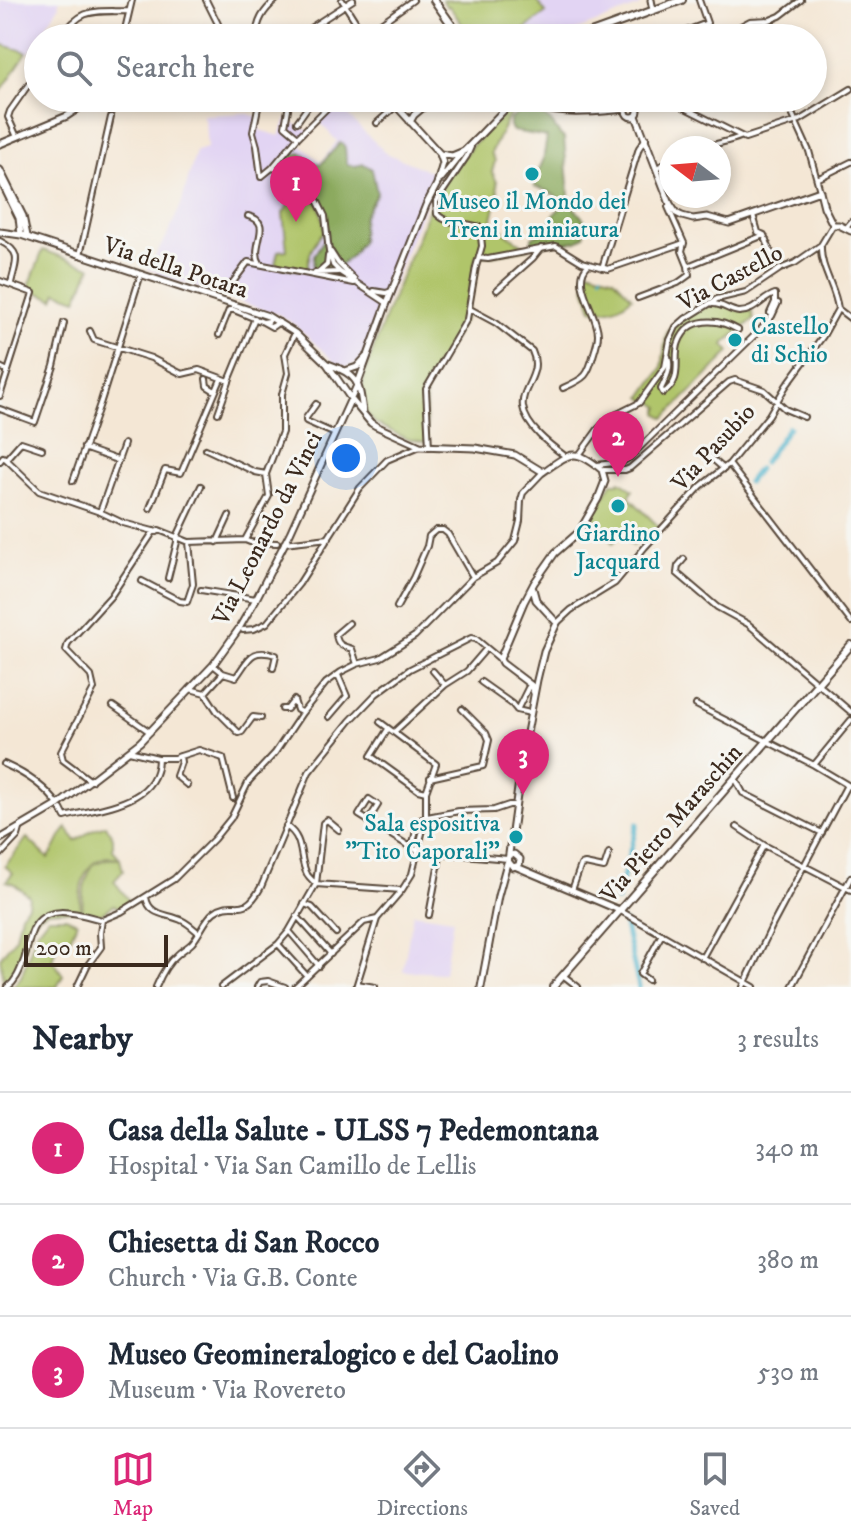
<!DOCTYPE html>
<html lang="en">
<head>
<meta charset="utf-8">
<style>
	body { margin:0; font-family:"IM FELL DW Pica",serif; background:#f2f2f3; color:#1f2937 }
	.compass { position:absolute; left:659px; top:136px; width:72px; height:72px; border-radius:50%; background:#fff; box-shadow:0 4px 12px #0003; rotate:286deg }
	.scale { position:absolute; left:24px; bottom:20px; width:144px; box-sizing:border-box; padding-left:8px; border:4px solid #3b2a1e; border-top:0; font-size:22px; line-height:28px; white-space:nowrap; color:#3b2a1e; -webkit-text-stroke:6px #f6f6f2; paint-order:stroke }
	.you { position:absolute; left:346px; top:458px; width:28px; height:28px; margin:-20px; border:6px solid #fff; border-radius:50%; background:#1a73e8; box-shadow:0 0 0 12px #1a73e833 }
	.badge { display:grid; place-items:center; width:52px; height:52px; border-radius:50%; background:#db2777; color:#fff; font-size:26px; font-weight:700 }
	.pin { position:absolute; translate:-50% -66px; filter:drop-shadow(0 2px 4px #0008) }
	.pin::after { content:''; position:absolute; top:42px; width:28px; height:24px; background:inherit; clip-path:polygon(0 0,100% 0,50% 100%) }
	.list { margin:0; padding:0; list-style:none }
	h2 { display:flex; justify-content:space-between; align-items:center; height:104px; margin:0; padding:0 32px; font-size:34px }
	h2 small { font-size:26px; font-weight:400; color:#747a83 }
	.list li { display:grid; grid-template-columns:52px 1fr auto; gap:24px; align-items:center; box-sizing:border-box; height:112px; padding:0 32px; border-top:2px solid #e0e1e3 }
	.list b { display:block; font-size:30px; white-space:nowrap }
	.list p { margin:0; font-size:26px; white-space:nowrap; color:#747a83 }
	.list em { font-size:26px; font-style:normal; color:#747a83 }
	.icon { flex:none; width:44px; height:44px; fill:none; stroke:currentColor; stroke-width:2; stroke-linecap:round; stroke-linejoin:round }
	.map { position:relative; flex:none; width:851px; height:987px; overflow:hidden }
	.search { position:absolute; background:#fff; box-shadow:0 4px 12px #0003; left:24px; right:24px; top:24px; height:88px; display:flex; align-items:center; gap:20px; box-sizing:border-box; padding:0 28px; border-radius:44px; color:#747a83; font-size:30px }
	.sheet { height:440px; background:#fff }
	nav { display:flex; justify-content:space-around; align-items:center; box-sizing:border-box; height:112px; border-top:2px solid #e0e1e3; background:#fff; font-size:22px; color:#747a83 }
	nav a { display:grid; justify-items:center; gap:4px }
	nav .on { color:#db2777 }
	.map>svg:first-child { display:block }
	.built { fill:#e2d4f3 }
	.green { fill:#b0c56a; stroke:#767844; stroke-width:2 }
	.forest { fill:#8caa5e; stroke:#646a3e; stroke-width:2 }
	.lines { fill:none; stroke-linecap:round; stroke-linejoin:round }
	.stream { stroke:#4cb2ca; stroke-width:2 }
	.canal { stroke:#4cb2ca; stroke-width:5 }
	.minor-casing { stroke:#574639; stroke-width:8 }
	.tertiary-casing { stroke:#574639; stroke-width:9 }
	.primary-casing { stroke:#574639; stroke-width:10 }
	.minor { stroke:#fff; stroke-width:4 }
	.tertiary { stroke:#fff; stroke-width:5 }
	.primary { stroke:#fff; stroke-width:6 }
	.culture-dot { fill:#0f9aa8; stroke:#f6f6f2; stroke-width:3 }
	.labels { text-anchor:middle; stroke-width:6; stroke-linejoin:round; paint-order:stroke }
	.culture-label { font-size:24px; fill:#0d838f; stroke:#f6f6f2 }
	.street-label { font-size:24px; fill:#3b2a1e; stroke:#f6f6f2 }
</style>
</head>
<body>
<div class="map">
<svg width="851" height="987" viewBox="0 0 851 987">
	<rect width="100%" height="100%" fill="#f6f6f2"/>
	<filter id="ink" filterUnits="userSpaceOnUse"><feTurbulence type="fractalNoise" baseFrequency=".0125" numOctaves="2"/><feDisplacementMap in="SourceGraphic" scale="16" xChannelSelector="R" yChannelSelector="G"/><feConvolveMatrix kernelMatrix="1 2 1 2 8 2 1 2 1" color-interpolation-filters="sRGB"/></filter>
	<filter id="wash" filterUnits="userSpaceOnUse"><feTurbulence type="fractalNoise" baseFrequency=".006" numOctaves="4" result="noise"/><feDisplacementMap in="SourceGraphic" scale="32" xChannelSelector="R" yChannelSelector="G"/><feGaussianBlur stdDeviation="1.8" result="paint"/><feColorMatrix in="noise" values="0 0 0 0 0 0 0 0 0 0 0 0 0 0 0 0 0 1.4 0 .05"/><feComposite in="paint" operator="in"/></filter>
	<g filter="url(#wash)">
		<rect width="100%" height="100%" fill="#f4e7d5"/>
		<!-- built -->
		<path class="built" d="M0,0H60L58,4L59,6L29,53L0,44Z
			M536,0H644L640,6L556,38H513L546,13Z
			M337,105L386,153L437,174L365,355L359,362L347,367L337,364L295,325L280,315L158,275L157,272L147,269L166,238L181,205L196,151L207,148L205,121L202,115L245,113L261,118L259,130L280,136L286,119L288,120L310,132L299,144L321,162L337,141L319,122Z
			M413,913L453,919L444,973L403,971Z"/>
		<!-- green -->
		<path class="green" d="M442,0H536L546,13L513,38H472L449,6L447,7Z
			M0,44L27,52L0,93Z
			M508,110L511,112L491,153L495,161L492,172L497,182L498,194L492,219L494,224L528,249L488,256H476L465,318L425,387L427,442L407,439L375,423L365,412L362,388L365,373L387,312L438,187L472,146Z
			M304,184C318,196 323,214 324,231C313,244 309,253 307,269C295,271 286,269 275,264L278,251L287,250L283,213Z
			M43,250L91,267L77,299L57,292L54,299L28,289Z
			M588,270L614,278L632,297C619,308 608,312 592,309C588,295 583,286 585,271Z
			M705,302C709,302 713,301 718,302C730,305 733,313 748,309L752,312L754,319L725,343L724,345L730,352L665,418L658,413L660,407L652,401L648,402L642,397L662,368L666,335L674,322Z
			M620,481L633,490L629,497L660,528L646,544L638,539L633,546L622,534L613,543L598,525V521L592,516L612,483H618Z
			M106,825L113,838V850L120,858C116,858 111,856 107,857C83,861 78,891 81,911C71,911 58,909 49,911C27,916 27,949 20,965C17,973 11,980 5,986L0,958L16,937L21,914L28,905L29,896L13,883L6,881L13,873L5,866L27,838L48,858C58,847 57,838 67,828L76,841L92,830Z
			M107,859H120L123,871L114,881L131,903L120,908L114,905L100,914L83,911C81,893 85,880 93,864Z
			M48,917H66L77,922L70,938L59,940L52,959L63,975L57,987H13L21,977L37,931Z"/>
		<!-- forest -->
		<path class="forest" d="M519,112C530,111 544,114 551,122C556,128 558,134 564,138L569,195L572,205L585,221L586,229L584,236L577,241L536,246L532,244V237L548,229C551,221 552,216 558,210C559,209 562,208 562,205C564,197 541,188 535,187L534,181L543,161L547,137L513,131L510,127V120Z
			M340,143L344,145C347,152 344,158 348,165L355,166L364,164L372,169L377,193L363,217L361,242L351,256L339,266L313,270L314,255L328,233L326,215L313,188L284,169L286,159L290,155L301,153L316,163L321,164Z"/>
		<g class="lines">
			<!-- stream -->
			<path class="stream" d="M601,276L602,273"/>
			<!-- canal -->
			<path class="canal" d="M764,462L789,427
				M748,482L758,469
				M617,901L637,824
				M624,922L639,987"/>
		</g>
	</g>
	<g filter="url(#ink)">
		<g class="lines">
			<defs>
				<path id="minor" d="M206,0L218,24L220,38
					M342,0L364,35
					M766,20L767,38
					M304,32L353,0
					M61,38C81,6 95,12 129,11
					M123,38L132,0
					M256,38C257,21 263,11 276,0
					M360,38L413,0
					M684,38L686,31L707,23L699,0
					M719,38L750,21L770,20L780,16L801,0
					M260,98L253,132L257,146L261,177L272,168L290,172L305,181L311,188L325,216L329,252L333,265L340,272L387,303
					M290,98L285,126L298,137
					M665,98L745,138L800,120L851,89
					M785,98L809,151L820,191
					M638,109L645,98
					M297,122L314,98
					M377,123L396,106
					M17,137L8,117L10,111L38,71
					M703,148C716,143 728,142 740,137
					M272,168L298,137L337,98
					M656,168L671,161
					M817,179L851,162
					M753,215L758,232L764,235L773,257
					M248,216C275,222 249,246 260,263
					M846,228L851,222
					M0,241C23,253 16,261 11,283
					M821,247C820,268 836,288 838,309
					M331,252L338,263L354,279
					M80,255L111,117
					M479,258L488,259L556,246L582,262L608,269L684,243
					M688,266L764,235
					M602,268L639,148L646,138
					M319,272L327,265L328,256
					M315,273L338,272
					M0,281L33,293L0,396
					M233,282L248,262L354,283
					M497,290L533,258L541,248
					M374,291L386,293L392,291
					M638,298L678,283L689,275L688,266L682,251L684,243L668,207L670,204
					M713,304C723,304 729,311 739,312C755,312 762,298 775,294V302L770,313
					M470,309L496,323L532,351C543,374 520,388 523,407C526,427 550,445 565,456
					M838,309L851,319
					M271,318L269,321L263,322L272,327L279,322
					M90,331L94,340L151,358L182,374L199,370L229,381L255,318
					M219,335L229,310H234L263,322
					M668,356C672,369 666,378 661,389L663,393C685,380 672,358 679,342C689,316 718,318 738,330
					M0,367L8,371
					M206,379L207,386L215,391
					M563,388C586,378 588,376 594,353C596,347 598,340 598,334C598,313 569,281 589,264
					M316,404L306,418V421L335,434
					M0,409L35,422L54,366L64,323
					M218,413L229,382
					M84,447L86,449L117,460
					M429,447L426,389L467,319L476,267L482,246L480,227C466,222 447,225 437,214L436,202L467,156L471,147
					M206,449L255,472L266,474
					M579,455L598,429L609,418L639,403L665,367L670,340L676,327L685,319L717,299L746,292L780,269L795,263L821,245L833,225
					M708,455L724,469
					M6,459L39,491L100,512L123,523L157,532L159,530L189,542L245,540L250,542L277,543
					M0,461L3,457L6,459L21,442L42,449
					M729,464L851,622
					M597,465L622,462L630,457L761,329L772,316L778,303
					M603,470H625L630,468L729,382L735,380L764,390L785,409L804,417
					M73,481L101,401L141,274
					M150,508L165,470L181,473L221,379
					M100,512L124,444
					M245,540L269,496L266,474L282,432V394L288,373L285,354L295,333
					M217,542L229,516
					M284,543L329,538
					M684,559L678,566L677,573L717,607L748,624L851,712
					M168,578L177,542V537L201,486
					M142,581L180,601L187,602L193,584L189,542
					M201,590L256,599
					M397,607L413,578L427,546L429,536L436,530H443L448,534L473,577
					M349,623L336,634C337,646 343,646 352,649L357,664
					M557,623L571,610L615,583L645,547L701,486L729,464L769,415L786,386L823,336L838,309
					M243,630L254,629L267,623L299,584L360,488L387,460L420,446
					M433,671L445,685L467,671L486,649
					M223,673L236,677C250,658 250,648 276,655L273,668
					M481,682L512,704L517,710L530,713
					M190,689L205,693L217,711L239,733L242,732L253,717L261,718
					M205,693L223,673L213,665
					M696,705L814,765L851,787
					M113,706L150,732
					M282,709H287L294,700L297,710L301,712
					M517,710L528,688L531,685
					M329,717L347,696L338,675
					M388,729L371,756L418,790L426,792
					M394,732L445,685
					M129,751L158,758H174L199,750L223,758L233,798
					M180,756L181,762L176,776L187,785
					M4,764C24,773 46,787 58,805
					M814,765L851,720
					M430,778L483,766L489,740L486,733L462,709
					M735,778L743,793L822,833
					M91,781L63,760L61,752L94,689L91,676L66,650L68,643L111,596L154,531
					M61,809L65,817C100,807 157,805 158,759
					M427,817L459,811L494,810L509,805H515
					M368,821L378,805L369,799L359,815L412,848L419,851L508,859
					M286,826C305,839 298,857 307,874C307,875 315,883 316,884L402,890L412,874L426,817V792L436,764L380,722
					M737,827L764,845L851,890
					M412,848L418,821L426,817
					M0,855L18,836L20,829
					M572,890L581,865L585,864L604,868L609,853
					M146,897C149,917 168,913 183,921C189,924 194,929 199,933
					M304,904L312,907L336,933
					M619,910L754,987
					M429,915L441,851
					M297,916L331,954
					M289,931L319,966
					M278,944L307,976
					M702,958L764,845
					M564,976L578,987
					M648,980L640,974L662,934
					M357,984L375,987
					M8,987C17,980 20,970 24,960C27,950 29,938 33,929C46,902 79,914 102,920
					M77,987L87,966L101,947L100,933L102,920L121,912L174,879L214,839L231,818L249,781L275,753L302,713L326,683L341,672L357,664L380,658L415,636L473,577L497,563L515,541L520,521L521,500L523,493L543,472
					M156,987C161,975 167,963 177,955C182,950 187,948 192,943C200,934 205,919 214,912C236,896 242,921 261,887L309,772L350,721L376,694L410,669L471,638L476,639L500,659
					M221,987L278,944L289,931L316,884L323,823L327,820L339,830
					M257,987L260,982L268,981L285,987
					M295,987L364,922L377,919
					M356,987L377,919L402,890
					M743,987L773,924L847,785
					M792,987L851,877"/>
				<path id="tertiary" d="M651,0L653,10
					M389,98L440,154L452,156L464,151L481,134L505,109L510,98
					M518,98C551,118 590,112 626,109
					M626 111a6 6 0 1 1 12 0a6 6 0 1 1-12 0Z
					M636,116L670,204L676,213L682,216L693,219L707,217L729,223L820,191L824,207L833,225H839L851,231
					M410,122L414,115L434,98
					M0,144L67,116L94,98
					M0,170L23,216L27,236
					M0,179L19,218L21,235
					M440,180L461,154
					M0,232L21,235L268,316L295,333L327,364L351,399L371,423L376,426L420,446L475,448L515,455L543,472C570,453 574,447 602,470L605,481L598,499L579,532L555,553L534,583L524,602L500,659L502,663L531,685L534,693
					M328,364C358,375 359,381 363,412
					M345,371L357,367L366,357
					M0,839L58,805L140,742L213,665L238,630L256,599L290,533L358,383L387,303L426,205L437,184L443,163L440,154
					M509,856L514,854L520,859L519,865L513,867L508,861L522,759L537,680L544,651L557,623L536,600L533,589
					M517,867L619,910
					M481,987L498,896L507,863"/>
				<path id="primary" d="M434,0L461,38
					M577,38L682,0
					M553,987L851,645"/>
			</defs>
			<!-- minor casing -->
			<use href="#minor" class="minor-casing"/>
			<!-- tertiary casing -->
			<use href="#tertiary" class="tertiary-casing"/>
			<!-- primary casing -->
			<use href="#primary" class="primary-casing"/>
			<!-- minor -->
			<use href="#minor" class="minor"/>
			<!-- tertiary -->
			<use href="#tertiary" class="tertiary"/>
			<!-- primary -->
			<use href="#primary" class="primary"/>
		</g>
	</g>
	<!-- markers -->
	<g class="culture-dot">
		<circle cx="532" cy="174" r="8"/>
		<circle cx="735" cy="340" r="8"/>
		<circle cx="618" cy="506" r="8"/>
		<circle cx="516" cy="837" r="8"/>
	</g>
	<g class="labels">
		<!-- culture labels -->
		<g class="culture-label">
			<text x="532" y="209">Museo il Mondo dei<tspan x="532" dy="28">Treni in miniatura</tspan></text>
			<text x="751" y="334" text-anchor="start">Castello<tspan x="751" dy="28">di Schio</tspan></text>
			<text x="618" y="541">Giardino<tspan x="618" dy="28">Jacquard</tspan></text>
			<text x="500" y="831" text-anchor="end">Sala espositiva<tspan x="500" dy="28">"Tito Caporali"</tspan></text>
		</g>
		<!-- street labels -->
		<g class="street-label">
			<text transform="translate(176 267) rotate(18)" y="8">Via della Potara</text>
			<text transform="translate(730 277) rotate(-28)" y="8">Via Castello</text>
			<text transform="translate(713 447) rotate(-47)" y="8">Via Pasubio</text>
			<text transform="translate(267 528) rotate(-63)" y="8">Via Leonardo da Vinci</text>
			<text transform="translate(671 823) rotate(-49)" y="8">Via Pietro Maraschin</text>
		</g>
	</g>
</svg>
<svg class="compass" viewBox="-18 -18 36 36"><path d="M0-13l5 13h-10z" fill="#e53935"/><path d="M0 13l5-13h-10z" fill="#747a83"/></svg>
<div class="scale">200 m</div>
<div class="you"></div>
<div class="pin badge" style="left:296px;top:222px">1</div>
<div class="pin badge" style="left:618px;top:477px">2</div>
<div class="pin badge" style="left:523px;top:795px">3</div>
<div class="search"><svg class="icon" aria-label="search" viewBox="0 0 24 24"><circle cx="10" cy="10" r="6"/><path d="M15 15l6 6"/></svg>Search here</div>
</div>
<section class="sheet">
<h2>Nearby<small>3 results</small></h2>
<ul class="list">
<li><span class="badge">1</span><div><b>Casa della Salute - ULSS 7 Pedemontana</b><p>Hospital · Via San Camillo de Lellis</p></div><em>340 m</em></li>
<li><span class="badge">2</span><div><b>Chiesetta di San Rocco</b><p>Church · Via G.B. Conte</p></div><em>380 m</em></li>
<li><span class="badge">3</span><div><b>Museo Geomineralogico e del Caolino</b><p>Museum · Via Rovereto</p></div><em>530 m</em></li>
</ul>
</section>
<nav>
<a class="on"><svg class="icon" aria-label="map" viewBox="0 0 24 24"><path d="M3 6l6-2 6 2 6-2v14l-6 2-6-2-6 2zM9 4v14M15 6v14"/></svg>Map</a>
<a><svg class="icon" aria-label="directions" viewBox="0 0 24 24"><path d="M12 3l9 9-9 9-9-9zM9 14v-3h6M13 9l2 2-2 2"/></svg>Directions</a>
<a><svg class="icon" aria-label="saved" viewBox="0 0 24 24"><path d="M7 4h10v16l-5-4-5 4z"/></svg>Saved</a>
</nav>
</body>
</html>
